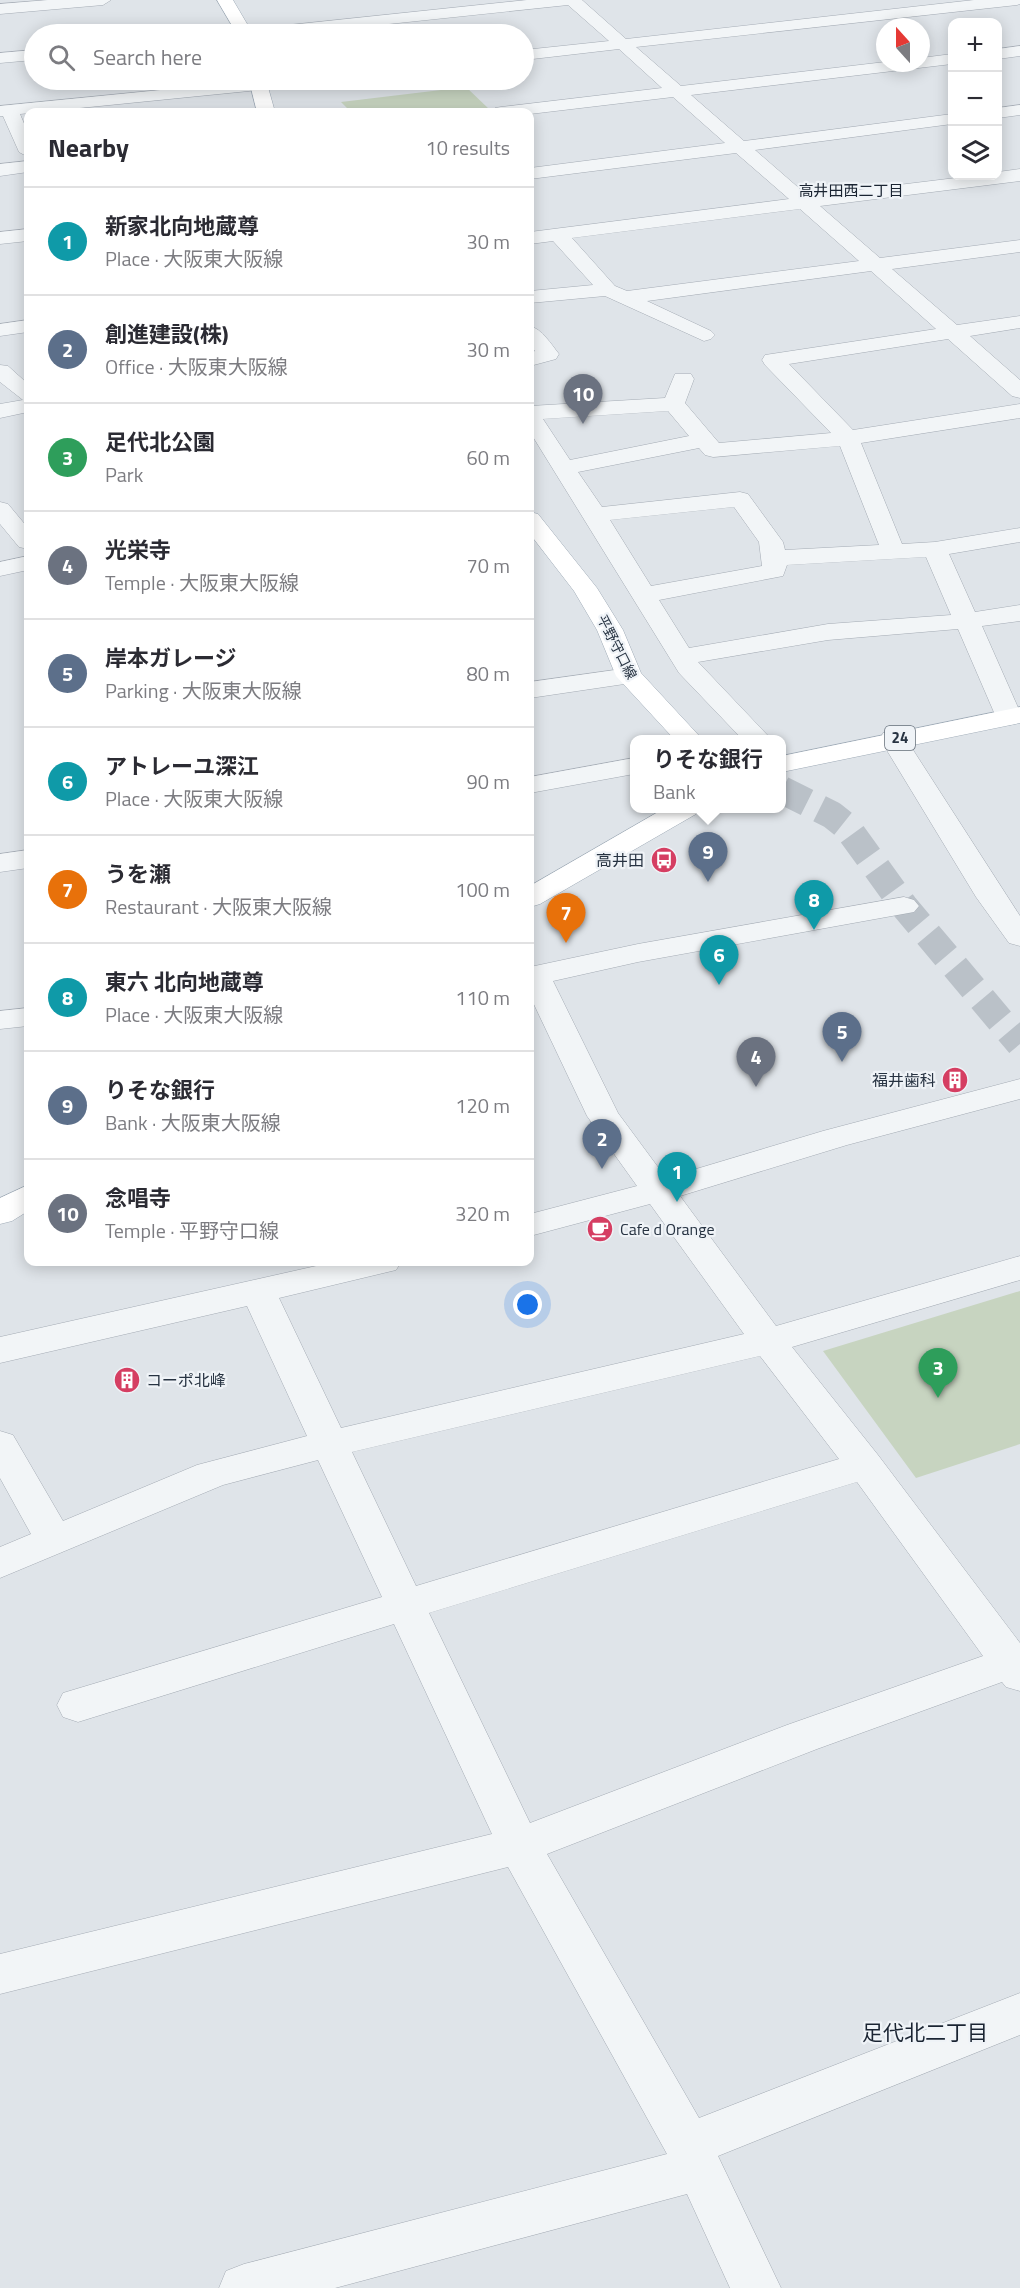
<!DOCTYPE html>
<html lang="en">
<head>
<meta charset="utf-8">
<style>
	body { margin:0; font-family:"Titillium Web","Noto Sans JP",sans-serif; background:#f7f7f7; color:#2b2b33 }
	.controls { position:absolute; right:18px; top:18px; display:grid; overflow:hidden; border-radius:12px; box-shadow:0 3px 15px #0003 }
	.controls button { width:54px; height:54px; display:grid; place-items:center; padding:0; border:0; border-bottom:2px solid #e1e1e2; background:#fff; color:#2b2b33; font:30px sans-serif }
	.compass { position:absolute; left:876px; top:18px; width:54px; height:54px; border-radius:50%; background:#fff; box-shadow:0 3px 15px #0003; rotate:339deg }
	.you { position:absolute; left:528px; top:1305px; width:21px; height:21px; margin:-15px; border:4px solid #fff; border-radius:50%; background:#1a73e8; box-shadow:0 0 0 9px #1a73e833 }
	.badge { display:grid; place-items:center; width:39px; height:39px; border-radius:50%; background:#111827; color:#fff; font-size:20px; font-weight:700 }
	.pin { position:absolute; translate:-50% -50px; filter:drop-shadow(0 2px 3px #0008) }
	.pin::after { content:''; position:absolute; top:32px; width:21px; height:18px; background:inherit; clip-path:polygon(0 0,100% 0,50% 100%) }
	.popup { position:absolute; left:630px; top:735px; width:156px; height:78px; box-sizing:border-box; display:grid; place-content:center; border-radius:12px; background:#fff; filter:drop-shadow(0 2px 4px #0005); font-size:20px; white-space:nowrap; color:#7c7c81 }
	.popup b { font-size:22px; color:#2b2b33 }
	.popup::after { content:''; position:absolute; left:50%; top:100%; margin-left:-12px; border:12px solid transparent; border-top-color:#fff }
	.list { margin:0; padding:0; list-style:none }
	h2 { display:flex; justify-content:space-between; align-items:center; height:78px; margin:0; padding:0 24px; font-size:26px }
	h2 small { font-size:20px; font-weight:400; color:#7c7c81 }
	.list li { display:grid; grid-template-columns:39px 1fr auto; gap:18px; align-items:center; box-sizing:border-box; height:108px; padding:0 24px; border-top:2px solid #e1e1e2 }
	.list b { display:block; font-size:22px; white-space:nowrap }
	.list p { margin:0; font-size:20px; white-space:nowrap; color:#7c7c81 }
	.list em { font-size:20px; font-style:normal; color:#7c7c81 }
	.icon { flex:none; width:33px; height:33px; fill:none; stroke:currentColor; stroke-width:2; stroke-linecap:round; stroke-linejoin:round }
	.map { position:relative; flex:none; width:1020px; height:2288px; overflow:hidden }
	.search { position:absolute; background:#fff; box-shadow:0 3px 15px #0003; left:24px; top:24px; width:510px; height:66px; display:flex; align-items:center; gap:15px; box-sizing:border-box; padding:0 21px; border-radius:33px; color:#7c7c81; font-size:22px }
	.panel { position:absolute; background:#fff; box-shadow:0 3px 15px #0003; left:24px; top:108px; width:510px; height:1158px; border-radius:12px }
	.map>svg:first-child { display:block }
	.green { fill:#c7d4c0 }
	.lines { fill:none; stroke-linecap:round; stroke-linejoin:round }
	.major-tunnel { stroke:#bac1c8; stroke-width:28; stroke-dasharray:28 14; stroke-linecap:butt }
	.minor-casing { stroke:#a4abb4; stroke-width:1 }
	.major-casing { stroke:#9eaab6; stroke-width:1 }
	.minor { fill:#f2f5f7; fill-rule:evenodd }
	.major { fill:#fff; fill-rule:evenodd }
	.labels { text-anchor:middle; stroke-width:4.5; stroke-linejoin:round; paint-order:stroke }
	.far-street-label { font-size:14px; fill:#273342; stroke:#eff3f7 }
	.far-neighbourhood-label { font-size:15px; fill:#1a2432; stroke:#eff3f7 }
	.shield { fill:#eff3f7; stroke:#636d78; stroke-width:1.5 }
	.shield-label { font-size:15px; font-weight:bold; fill:#273342 }
	.poi-label { font-size:16px; fill:#273342; stroke:#eff3f7; text-anchor:end }
	.near-neighbourhood-label { font-size:21px; fill:#1a2432; stroke:#eff3f7 }
</style>
</head>
<body>
<div class="map">
<svg width="1020" height="2288" viewBox="0 0 1020 2288">
	<rect width="100%" height="100%" fill="#dfe4e9"/>
	<!-- green -->
	<path class="green" d="M466,87L489,109L464,112H351L341,102Z
		M1020,1291V1444L916,1478L823,1351Z"/>
	<g class="lines">
		<!-- major-tunnel -->
		<path class="major-tunnel" d="M782,790L832,815L847,827L904,906L1020,1044"/>
		<defs>
			<path id="minor" d="M48,0H111L103,5L0,14V4Z
				M527,0H582L626,39L974,0H1020V4L1017,5L636,47L681,86L885,62L921,63V58L952,54V64L691,95L744,141L952,114V124L755,150L808,196L972,176H998V172L1020,169V181L820,206L880,258L1020,240V252L892,269L957,325L1020,316V328L970,336L1020,380V398L1012,396L948,339L789,364L853,430L1020,404V418L861,443L902,544L935,542L1020,528V542L949,554L975,612L1020,605V621L982,626L1020,712L1018,723L1009,725L1000,723L996,717L958,629L828,640L698,662L772,740H743L679,673L530,432V406L665,398L675,374H691L694,379L685,403L719,443L831,433L765,365L762,360L765,355L936,329L871,271L647,301L711,331L715,335L711,339L704,341L605,296L530,303V291L593,285L553,241L530,244V232L789,199L736,153L530,179V168L725,143L673,97L530,114L492,112L495,108L501,107L662,88L619,49L524,60V50L609,41L568,5L294,34H244L252,29ZM800,209L859,261L627,291L615,286L572,238ZM668,411L689,436L570,460L543,419ZM840,446L879,545L785,550L783,542L748,494L740,492L602,507L578,472L699,448L705,455L713,457ZM734,507L759,542L762,566L651,586L610,520ZM926,557L951,615L828,624L689,648L659,600L783,576L787,565Z
				M1020,46V56L998,59V49Z
				M34,50V60L0,63V53Z
				M262,80H318L309,85L20,114L28,133V157L19,152L3,116H0V106Z
				M1020,105V115L998,118V108Z
				M28,161V172L0,176V164Z
				M28,229V241L0,244V232Z
				M28,320V332L0,336V324Z
				M530,326C542,329 551,344 559,354L556,359L530,366V353L535,351L530,345Z
				M0,365L8,366L28,384V412L0,418V404L23,400L0,382Z
				M0,502L8,504L28,528V549L19,547L0,524Z
				M28,556V570L0,576V562Z
				M629,668L638,670L642,676L638,682L530,698V682Z
				M893,731L903,733L906,739L1020,916V946L1009,943L976,897L880,739L883,733Z
				M634,758V774L530,793V777Z
				M28,850V868L0,872V854Z
				M904,897L914,900L919,906L914,912L638,962L553,981L618,1113L666,1178L823,1131L1020,1079V1099L847,1145L680,1196L776,1326L1020,1256V1280L792,1347L878,1455L1020,1643V1691L1006,1687L1002,1682L817,1749L547,1854L699,2118L1020,1993V2035L718,2156L781,2288H730L687,2194L335,2288H219L226,2271L244,2264L667,2154L508,1867L0,1994V1954L492,1834L394,1624L78,1722L63,1717L57,1705L63,1693L382,1597L318,1460L223,1485L0,1578V1547L31,1534L0,1478V1431L13,1435L63,1521L197,1465L307,1436L247,1306L0,1363V1337L334,1262H401L396,1270L279,1298L341,1428L744,1334L650,1204L530,1236V1214L637,1186L587,1116L530,996V967L638,944ZM760,1356L839,1459L416,1586L352,1452ZM857,1482L983,1656L787,1725L530,1823L429,1613Z
				M28,1008V1026L0,1029V1011Z"/>
			<path id="major" d="M217,0H233L253,34H237Z
				M249,80H266L275,112H257Z
				M530,512L538,514L597,588L623,630L641,673L703,740H675L616,676L597,630L574,591L530,534Z
				M1020,707V723L782,772V756Z
				M665,808H700L696,814L540,904L530,907V886Z
				M28,1185V1211L12,1221L0,1224V1198Z"/>
		</defs>
		<!-- minor casing -->
		<use href="#minor" class="minor-casing"/>
		<!-- major casing -->
		<use href="#major" class="major-casing"/>
		<!-- minor -->
		<use href="#minor" class="minor"/>
		<!-- major -->
		<use href="#major" class="major"/>
	</g>
	<!-- icons -->
	<defs>
		<symbol id="bus-disc" viewBox="-11 -11 22 22"><circle r="9.5" fill="#d53e62" stroke="#eff3f7"/><path d="M-5-6H5V4H4V6H2V4H-2V6H-4V4H-5ZM-3.5-4V0h7V-4ZM-3.5 1.2v1.5H-2V1.2ZM2 1.2v1.5H3.5V1.2Z" fill="#fff"/></symbol>
		<symbol id="building-disc" viewBox="-11 -11 22 22"><circle r="9.5" fill="#d53e62" stroke="#eff3f7"/><path d="M-4-6H4V6H1V3H-1V6H-4ZM-2.5-4.3h1.7v1.8h-1.7ZM.8-4.3h1.7v1.8H.8ZM-2.5-1h1.7V.8h-1.7ZM.8-1h1.7V.8H.8Z" fill="#fff"/></symbol>
		<symbol id="cafe-disc" viewBox="-11 -11 22 22"><circle r="9.5" fill="#d53e62" stroke="#eff3f7"/><path d="M-5.5-4.5H6V0H3Q3 3.5 0 3.5H-2.5Q-5.5 3.5-5.5 0ZM3-3.2v2h1.7v-2ZM-6 4.5H4V6H-6Z" fill="#fff"/></symbol>
	</defs>
	<g fill-rule="evenodd">
		<use href="#bus-disc" x="649" y="845" width="30" height="30"/>
		<use href="#building-disc" x="940" y="1065" width="30" height="30"/>
		<use href="#cafe-disc" x="585" y="1214" width="30" height="30"/>
		<use href="#building-disc" x="112" y="1365" width="30" height="30"/>
	</g>
	<g class="labels">
		<!-- far-street labels -->
		<g class="far-street-label">
			<text transform="translate(617 647) rotate(63)" y="5">平野守口線</text>
		</g>
		<!-- far-neighbourhood labels -->
		<g class="far-neighbourhood-label">
			<text x="851" y="196">高井田西二丁目</text>
		</g>
		<!-- shield labels -->
		<rect class="shield" x="885" y="726" width="30" height="24" rx="4.5"/>
		<g class="shield-label">
			<text x="900" y="743">24</text>
		</g>
		<!-- poi labels -->
		<g class="poi-label">
			<text x="644" y="866">高井田</text>
			<text x="936" y="1086">福井歯科</text>
			<text x="620" y="1235" text-anchor="start">Cafe d Orange</text>
			<text x="146" y="1386" text-anchor="start">コーポ北峰</text>
		</g>
		<!-- near-neighbourhood labels -->
		<g class="near-neighbourhood-label">
			<text x="925" y="2040">足代北二丁目</text>
		</g>
	</g>
</svg>
<div class="controls">
<button>+</button>
<button>−</button>
<button><svg class="icon" aria-label="layers" viewBox="0 0 24 24"><path d="M12 4l9 5-9 5-9-5zM3 14l9 5 9-5"/></svg></button>
</div>
<svg class="compass" viewBox="-18 -18 36 36"><path d="M0-13l5 13h-10z" fill="#e53935"/><path d="M0 13l5-13h-10z" fill="#7c7c81"/></svg>
<div class="you"></div>
<div class="pin badge" style="left:677px;top:1202px;background:#0f9aa8">1</div>
<div class="pin badge" style="left:602px;top:1169px;background:#5c6f8a">2</div>
<div class="pin badge" style="left:938px;top:1398px;background:#2e9e5b">3</div>
<div class="pin badge" style="left:756px;top:1087px;background:#6b7280">4</div>
<div class="pin badge" style="left:842px;top:1062px;background:#5c6f8a">5</div>
<div class="pin badge" style="left:719px;top:985px;background:#0f9aa8">6</div>
<div class="pin badge" style="left:566px;top:943px;background:#e8710a">7</div>
<div class="pin badge" style="left:814px;top:930px;background:#0f9aa8">8</div>
<div class="pin badge" style="left:708px;top:882px;background:#5c6f8a">9</div>
<div class="popup"><b>りそな銀行</b>Bank</div>
<div class="pin badge" style="left:583px;top:424px;background:#6b7280">10</div>
<div class="search"><svg class="icon" aria-label="search" viewBox="0 0 24 24"><circle cx="10" cy="10" r="6"/><path d="M15 15l6 6"/></svg>Search here</div>
<section class="panel">
<h2>Nearby<small>10 results</small></h2>
<ul class="list">
<li><span class="badge" style="background:#0f9aa8">1</span><div><b>新家北向地蔵尊</b><p>Place · 大阪東大阪線</p></div><em>30 m</em></li>
<li><span class="badge" style="background:#5c6f8a">2</span><div><b>創進建設(株)</b><p>Office · 大阪東大阪線</p></div><em>30 m</em></li>
<li><span class="badge" style="background:#2e9e5b">3</span><div><b>足代北公園</b><p>Park</p></div><em>60 m</em></li>
<li><span class="badge" style="background:#6b7280">4</span><div><b>光栄寺</b><p>Temple · 大阪東大阪線</p></div><em>70 m</em></li>
<li><span class="badge" style="background:#5c6f8a">5</span><div><b>岸本ガレージ</b><p>Parking · 大阪東大阪線</p></div><em>80 m</em></li>
<li><span class="badge" style="background:#0f9aa8">6</span><div><b>アトレーユ深江</b><p>Place · 大阪東大阪線</p></div><em>90 m</em></li>
<li><span class="badge" style="background:#e8710a">7</span><div><b>うを瀬</b><p>Restaurant · 大阪東大阪線</p></div><em>100 m</em></li>
<li><span class="badge" style="background:#0f9aa8">8</span><div><b>東六 北向地蔵尊</b><p>Place · 大阪東大阪線</p></div><em>110 m</em></li>
<li><span class="badge" style="background:#5c6f8a">9</span><div><b>りそな銀行</b><p>Bank · 大阪東大阪線</p></div><em>120 m</em></li>
<li><span class="badge" style="background:#6b7280">10</span><div><b>念唱寺</b><p>Temple · 平野守口線</p></div><em>320 m</em></li>
</ul>
</section>
</div>
</body>
</html>
